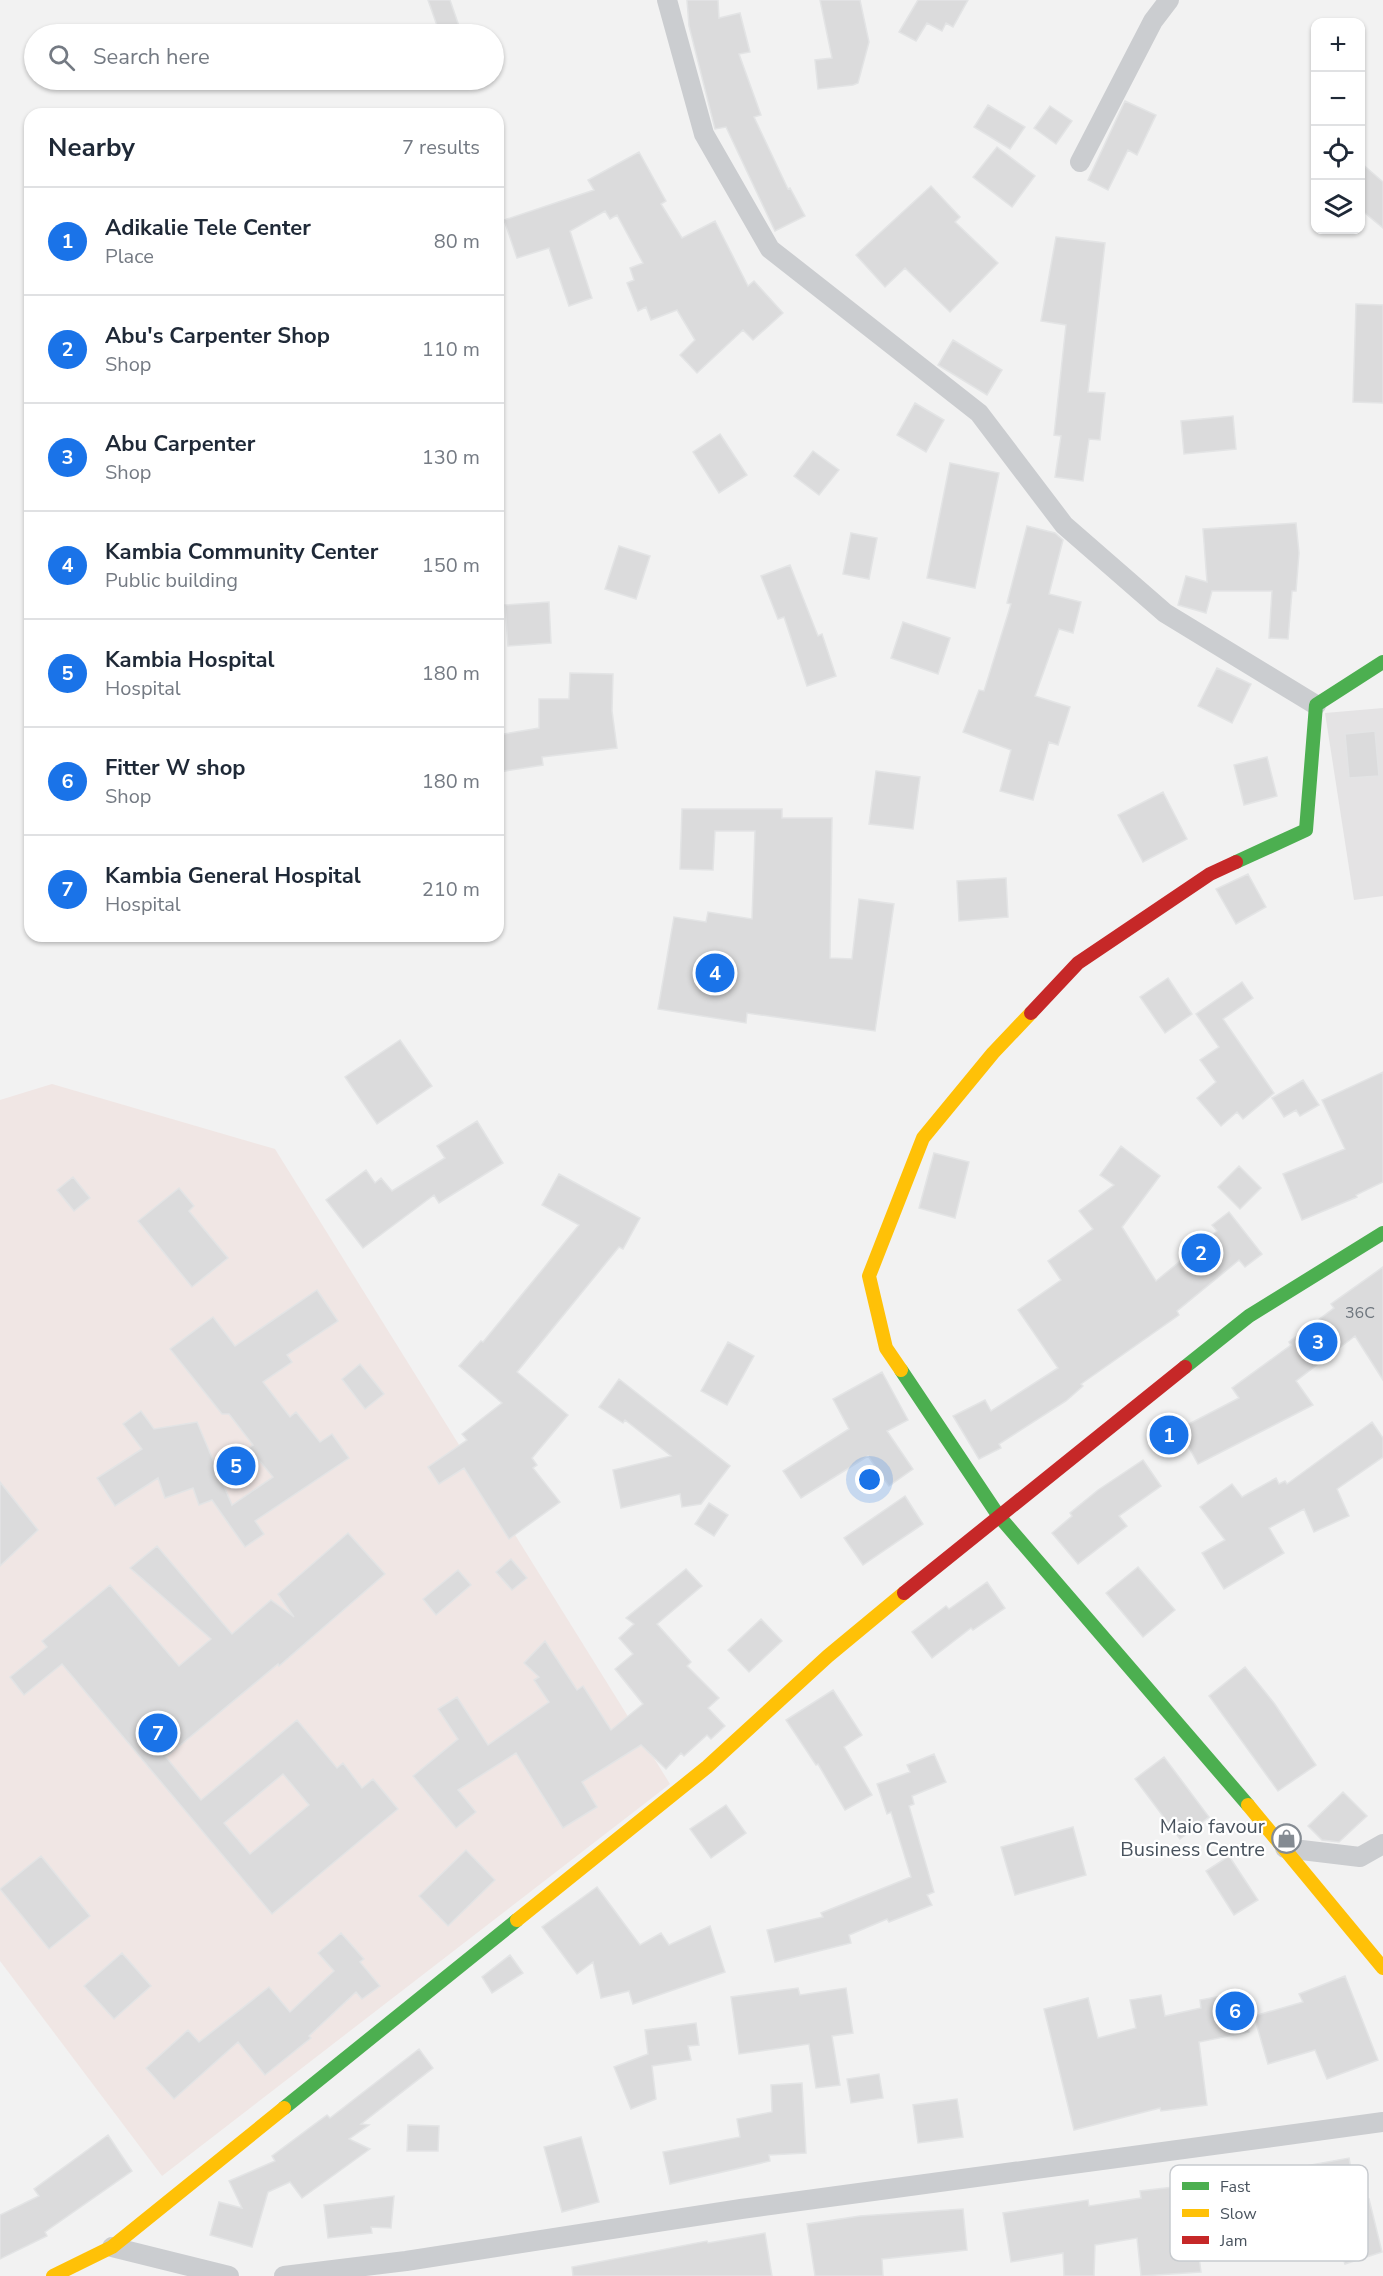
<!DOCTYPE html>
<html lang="en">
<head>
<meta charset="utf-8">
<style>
	body { margin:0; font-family:"Nunito Sans",sans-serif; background:#f2f2f3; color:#1f2937 }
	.controls { position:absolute; right:18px; top:18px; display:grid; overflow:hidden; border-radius:12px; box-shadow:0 2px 4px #0004 }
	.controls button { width:54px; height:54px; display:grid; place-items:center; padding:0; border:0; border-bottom:2px solid #e0e1e3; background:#fff; color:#1f2937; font:30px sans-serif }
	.you { position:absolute; left:870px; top:1480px; width:21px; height:21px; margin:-15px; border:4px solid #fff; border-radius:50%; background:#1a73e8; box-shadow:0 0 0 9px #1a73e833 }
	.badge { display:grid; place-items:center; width:39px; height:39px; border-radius:50%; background:#1a73e8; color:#fff; font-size:20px; font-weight:700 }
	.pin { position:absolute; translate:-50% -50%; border:3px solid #fff; box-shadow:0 2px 6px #0006 }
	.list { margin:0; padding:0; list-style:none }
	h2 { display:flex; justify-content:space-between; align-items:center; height:78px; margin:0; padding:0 24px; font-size:26px }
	h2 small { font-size:20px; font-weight:400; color:#747a83 }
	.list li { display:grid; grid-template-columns:39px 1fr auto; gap:18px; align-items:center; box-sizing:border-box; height:108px; padding:0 24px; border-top:2px solid #e0e1e3 }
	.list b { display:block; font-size:22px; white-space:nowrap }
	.list p { margin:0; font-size:20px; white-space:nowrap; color:#747a83 }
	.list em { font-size:20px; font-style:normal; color:#747a83 }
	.icon { flex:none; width:33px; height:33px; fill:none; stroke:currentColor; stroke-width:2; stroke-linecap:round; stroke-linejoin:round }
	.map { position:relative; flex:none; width:1383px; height:2276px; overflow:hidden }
	.search { position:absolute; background:#fff; box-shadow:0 2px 4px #0004; left:24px; top:24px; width:480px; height:66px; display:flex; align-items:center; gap:15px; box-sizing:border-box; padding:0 21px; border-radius:33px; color:#747a83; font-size:22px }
	.panel { position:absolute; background:#fff; box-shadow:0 2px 4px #0004; left:24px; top:108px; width:480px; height:834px; border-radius:18px }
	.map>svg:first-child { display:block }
	.education { fill:#e4e3e4 }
	.medical { fill:#f0e6e4 }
	.building { fill:#dbdbdc; stroke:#e3e4e5; stroke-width:1.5; fill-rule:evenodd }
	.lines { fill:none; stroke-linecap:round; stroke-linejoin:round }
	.street { stroke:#cbcdd0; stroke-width:20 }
	.fast { stroke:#4caf50; stroke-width:14 }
	.slow { stroke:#ffc107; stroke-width:14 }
	.jam { stroke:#c62828; stroke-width:14 }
	.labels { text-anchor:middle; stroke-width:4.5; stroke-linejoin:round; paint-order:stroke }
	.number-label { font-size:16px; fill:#6e767e }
	.poi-label { font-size:20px; fill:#49535e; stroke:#fff; text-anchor:end }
	.key { fill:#fff; stroke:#c8cbcf; stroke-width:1.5 }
	.key-label { font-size:16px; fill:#49535e }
</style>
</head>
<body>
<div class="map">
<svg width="1383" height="2276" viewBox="0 0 1383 2276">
	<rect width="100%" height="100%" fill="#f2f2f2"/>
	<!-- education -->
	<path class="education" d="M1383,708V896L1354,900L1325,713Z"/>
	<!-- medical -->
	<path class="medical" d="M52,1084L275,1149L670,1784L162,2176L0,1961V1100Z"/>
	<!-- building -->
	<path class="building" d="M428,0H450L459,26L440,34Z
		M687,0H718L719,18L740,13L750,52L739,54L761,115L754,117L788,189L790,188L805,216L775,231L726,127L715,129L689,26Z
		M820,0H860L869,42L858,83L853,85L818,89L815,60L832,58Z
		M918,0H968L953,27L946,23L942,31L927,23L916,41L899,32Z
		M1125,101L1156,115L1137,155L1128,150L1108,190L1088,180Z
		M988,105L1025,127L1010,149L974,127Z
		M1050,106L1072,121L1056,144L1034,128Z
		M997,147L1035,176L1012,207L973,177Z
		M639,152L666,201L661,204L682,238L715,221L748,286L754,281L783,313L753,340L743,330L697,373L680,355L695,340L677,310L651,320L646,307L638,311L627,283L634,280L630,268L643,263L617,215L610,219L605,211L570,231L592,298L569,306L549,248L517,258L504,220L594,190L588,180Z
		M1360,162L1383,182V228L1360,209Z
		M931,186L960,217L955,222L998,263L950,312L905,268L885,287L856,255Z
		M1056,237L1105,243L1088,392L1105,393L1100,440L1089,439L1083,481L1055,477L1061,436L1054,435L1066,325L1041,321Z
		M1356,304L1383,305V403L1353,402Z
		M953,340L1002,370L987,395L938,365Z
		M915,403L944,420L926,452L897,435Z
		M1233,416L1236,449L1184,454L1181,421Z
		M720,434L747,475L719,493L693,452Z
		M813,451L839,470L819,495L794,476Z
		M950,463L999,473L975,588L927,578Z
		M1296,523L1299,553L1296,591H1292L1288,639L1269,638L1272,591H1212L1206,613L1178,605L1186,576L1207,582L1203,529Z
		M1027,526L1055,533L1063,540L1049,594L1081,602L1073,633L1059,629L1035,696L1070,707L1058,745L1049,742L1033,800L1000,791L1011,750L963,732L979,690L984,691L1011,604L1007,603Z
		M851,533L877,538L869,579L843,574Z
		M619,546L650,556L636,599L605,589Z
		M790,565L818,636L822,634L836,676L807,686L784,617L778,619L761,576Z
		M549,602L551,643L508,646L505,605Z
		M903,622L950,638L938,674L891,658Z
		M1217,668L1251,684L1232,723L1198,706Z
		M570,673L613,674L612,711L617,748L542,757L543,765L498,772V735L539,728V699H569Z
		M1375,731L1379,776L1349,778L1345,734Z
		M1267,757L1277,796L1244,805L1234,765Z
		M876,771L920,777L913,829L869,824Z
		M1163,792L1187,839L1143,862L1118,815Z
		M682,809H782V818H832L830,958L852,959L859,899L894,904L875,1031L747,1013L746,1023L658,1009L674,917L706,922L708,912L752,919L755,831H715L713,870L680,869Z
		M1248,874L1266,907L1236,924L1216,889Z
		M1006,878L1008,917L959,921L957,881Z
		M1168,978L1192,1014L1165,1033L1140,997Z
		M1242,982L1253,998L1223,1019L1274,1093L1243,1119L1237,1112L1221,1126L1197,1098L1216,1082L1200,1060L1219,1047L1196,1014Z
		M400,1040L432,1086L377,1124L345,1077Z
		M1383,1072V1182L1356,1195L1357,1197L1302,1220L1283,1174L1345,1149L1322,1100Z
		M1303,1080L1319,1105L1300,1116L1296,1110L1284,1117L1272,1098Z
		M477,1121L503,1163L439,1203L434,1195L363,1248L326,1200L366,1170L375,1183L381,1178L392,1191L445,1158L437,1146Z
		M1121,1146L1160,1176L1122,1227L1156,1281L1217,1231L1212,1225L1229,1212L1262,1254L1245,1267L1239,1260L1177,1311L1179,1315L1081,1384L1083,1386L1066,1401L999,1444L1001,1448L979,1459L953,1416L985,1400L991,1411L1058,1368L1018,1310L1061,1280L1048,1261L1093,1229L1079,1211L1114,1185L1100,1175Z
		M934,1153L969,1162L955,1218L919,1208Z
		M1239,1166L1261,1188L1240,1209L1218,1187Z
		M559,1174L640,1218L623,1249L619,1247L517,1372L568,1415L532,1458L537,1465L533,1468L560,1502L509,1539L464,1468L439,1484L428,1467L467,1440L462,1434L502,1403L459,1366L481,1341L483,1342L579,1225L542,1205Z
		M73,1177L90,1198L74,1211L57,1190Z
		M179,1188L194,1206L189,1211L228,1258L192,1287L138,1221Z
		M1383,1267V1380L1355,1336L1296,1381L1313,1405L1198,1464L1179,1429L1239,1398L1232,1388L1291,1345L1289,1342L1334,1308L1331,1304Z
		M317,1290L338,1321L287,1355L292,1362L263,1382L290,1417L296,1412L320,1442L332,1434L349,1458L255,1521L264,1534L245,1547L212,1500L199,1505L193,1488L165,1498L158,1478L115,1506L97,1478L142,1449L123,1424L141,1411L154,1429L197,1422L232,1505L273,1477L249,1448L253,1445L229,1414H222L170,1349L213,1317L235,1346Z
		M728,1342L754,1356L727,1405L701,1391Z
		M360,1364L384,1394L365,1409L342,1379Z
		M882,1372L908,1420L887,1431L913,1469L889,1486L868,1456L801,1498L783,1471L849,1429L833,1399Z
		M619,1379L730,1466L701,1504L682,1507L680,1494L621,1508L613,1470L671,1456L625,1420L623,1423L599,1407Z
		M1372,1422L1383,1438V1457L1337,1489L1349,1516L1314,1532L1304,1509L1269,1528L1284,1553L1224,1589L1202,1553L1225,1540L1200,1507L1232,1484L1242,1497L1276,1478L1279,1484L1285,1481L1287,1484Z
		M1143,1460L1161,1486L1119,1516L1127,1526L1078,1564L1052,1533L1072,1516L1070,1513L1098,1490Z
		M0,1482L38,1530L0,1566Z
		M905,1496L923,1524L863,1565L844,1538Z
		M709,1503L728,1515L714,1536L695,1524Z
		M348,1533L385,1574L279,1666L278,1664L166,1757L201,1800L297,1720L337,1768L343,1763L362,1788L373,1779L398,1809L272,1914L62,1664L24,1695L10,1677L47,1647L42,1641L110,1585L179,1666L211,1639L130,1568L157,1546L232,1634L271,1600L294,1617L278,1594ZM283,1774L309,1805L250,1854L224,1823Z
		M511,1559L527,1578L512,1590L496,1572Z
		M1138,1567L1175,1610L1143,1637L1106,1593Z
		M686,1569L702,1586L657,1624L691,1662L687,1666L719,1698L708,1708L725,1726L711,1739L707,1735L684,1756L681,1753L666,1769L641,1745L582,1782L597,1807L563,1828L516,1753L458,1790L476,1812L456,1828L413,1776L458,1739L438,1709L457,1697L488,1745L549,1702L534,1680L539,1677L524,1663L545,1641L577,1690L583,1686L611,1730L643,1704L615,1669L633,1654L619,1638L634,1624L626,1618Z
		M458,1570L471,1585L436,1615L423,1599Z
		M987,1582L1005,1608L973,1630L971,1628L932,1658L912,1632L946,1606L949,1609Z
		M761,1619L782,1641L749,1672L728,1650Z
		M1245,1667L1274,1703L1316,1765L1278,1791L1209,1696Z
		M833,1690L862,1735L844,1747L872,1795L845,1810L818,1764L816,1765L786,1720Z
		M934,1754L946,1782L912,1796L914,1804L909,1806L934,1892L927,1895L932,1905L889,1922L887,1919L849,1935L851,1943L775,1962L767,1930L823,1917L821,1913L911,1877L891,1812L887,1814L877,1784L910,1772L907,1765Z
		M1164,1757L1209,1817L1180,1839L1135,1779Z
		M1343,1792L1367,1816L1339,1842L1322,1840L1308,1826Z
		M726,1805L746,1833L711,1858L690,1829Z
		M1073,1827L1086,1875L1015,1895L1001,1847Z
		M466,1850L495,1880L448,1926L419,1896Z
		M41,1856L90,1916L49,1949L0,1889Z
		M1229,1856L1258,1900L1234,1915L1206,1871Z
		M597,1887L640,1945L661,1933L669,1945L710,1926L725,1972L633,2004L629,1991L601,1998L593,1962L577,1974L542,1927Z
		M341,1933L364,1959L360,1962L380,1986L362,1999L356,1992L309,2036L311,2038L265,2075L238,2042L174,2099L146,2068L188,2030L199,2042L269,1987L290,2012L334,1971L318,1953Z
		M122,1953L151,1986L114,2019L84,1986Z
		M510,1955L523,1973L492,1993L482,1977Z
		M1345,1976L1378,2060L1327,2079L1315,2050L1268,2064L1254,2016L1303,2002L1299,1994Z
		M798,1988L800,1995L846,1988L853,2033L832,2036L840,2085L816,2088L809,2044L739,2054L731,1997Z
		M1242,1992L1249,2032L1199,2042L1207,2105L1161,2111L1160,2108L1074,2130L1044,2009L1088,1998L1098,2038L1136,2028L1130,2000L1161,1995L1165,2016L1201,2008L1200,2000Z
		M696,2023L699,2045L688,2046L691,2060L652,2066L656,2099L631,2109L614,2067L648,2054L645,2030Z
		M419,2049L433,2068L361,2124L369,2125L349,2139L370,2149L302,2198L290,2182L268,2192L252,2247L210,2235L219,2202L242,2208L229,2181L275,2161L272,2156L327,2115L330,2118Z
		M879,2074L883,2098L851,2103L847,2079Z
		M802,2083L806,2153L769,2155L770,2161L670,2184L663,2152L740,2137L737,2119L772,2112L771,2085Z
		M957,2099L963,2137L918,2143L913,2105Z
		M408,2125L439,2126L438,2151H407Z
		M108,2135L132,2171L45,2232L47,2236L0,2259V2215L39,2196L34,2189Z
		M581,2137L599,2202L562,2212L544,2147Z
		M1349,2158L1357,2202L1369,2199L1382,2252L1345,2264L1321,2197L1311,2199L1305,2166Z
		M1249,2182L1255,2215L1195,2225L1201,2272L1141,2276L1137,2238L1095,2245L1094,2276H1064L1063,2253L1011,2262L1003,2213L1088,2200L1089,2206L1141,2198L1140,2191L1190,2185L1191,2191Z
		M394,2196L391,2228L371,2227L372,2233L328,2238L324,2205Z
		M963,2209L967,2250L882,2259L883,2276H815L807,2224L860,2216Z
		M765,2233L772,2276H573L572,2267L707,2241L708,2243Z"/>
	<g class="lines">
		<!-- street -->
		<path class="street" d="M667,0L704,134L770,249L979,413L1064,525L1165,613L1316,705
			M1080,162L1153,21L1169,0
			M1285,1848L1360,1857L1383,1844
			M112,2247L229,2276
			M284,2276L406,2261L741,2209L1383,2122"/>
		<!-- fast -->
		<path class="fast" d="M1236,862L1306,830L1316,705L1383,662
			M1185,1367L1249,1316L1383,1233
			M901,1370L998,1515L1248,1805
			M284,2108L517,1920"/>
		<!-- slow -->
		<path class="slow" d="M901,1370L886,1348L869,1276L923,1138L993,1053L1031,1013
			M1248,1805L1383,1968
			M517,1920L707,1767L828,1656L904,1593
			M53,2276L112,2247L284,2108"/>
		<!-- jam -->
		<path class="jam" d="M1031,1013L1078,963L1210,874L1236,862
			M904,1593L1185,1367"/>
	</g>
	<!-- icons -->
	<defs>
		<symbol id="shop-ring" viewBox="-11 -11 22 22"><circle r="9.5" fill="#fff" stroke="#848b92" stroke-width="1.5"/><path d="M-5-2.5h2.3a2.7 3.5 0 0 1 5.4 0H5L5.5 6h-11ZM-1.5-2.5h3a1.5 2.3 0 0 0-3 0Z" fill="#848b92"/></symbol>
	</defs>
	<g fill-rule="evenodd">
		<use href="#shop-ring" x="1270" y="1822" width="33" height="33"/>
	</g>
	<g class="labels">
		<!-- number labels -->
		<g class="number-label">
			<text x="1360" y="1318">36C</text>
		</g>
		<!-- poi labels -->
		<g class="poi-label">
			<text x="1265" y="1833">Maio favour<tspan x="1265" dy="23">Business Centre</tspan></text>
		</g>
	</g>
	<!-- legend -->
	<rect x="1170" y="2165" width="198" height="96" rx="9" class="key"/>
	<rect x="1182" y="2182" width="27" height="8" fill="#4caf50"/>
	<rect x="1182" y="2209" width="27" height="8" fill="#ffc107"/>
	<rect x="1182" y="2236" width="27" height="8" fill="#c62828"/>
	<g class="key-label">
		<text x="1220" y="2192">Fast</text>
		<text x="1220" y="2219">Slow</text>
		<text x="1220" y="2246">Jam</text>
	</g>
</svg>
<div class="controls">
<button>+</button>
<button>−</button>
<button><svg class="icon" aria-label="locate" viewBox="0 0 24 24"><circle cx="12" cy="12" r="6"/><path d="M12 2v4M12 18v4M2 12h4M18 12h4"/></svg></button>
<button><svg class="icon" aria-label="layers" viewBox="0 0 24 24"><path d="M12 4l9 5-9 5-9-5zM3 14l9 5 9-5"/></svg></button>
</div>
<div class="you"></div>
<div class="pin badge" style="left:1169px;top:1435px">1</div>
<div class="pin badge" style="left:1201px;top:1253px">2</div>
<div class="pin badge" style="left:1318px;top:1342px">3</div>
<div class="pin badge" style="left:715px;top:973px">4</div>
<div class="pin badge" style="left:236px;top:1466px">5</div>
<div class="pin badge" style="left:1235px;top:2011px">6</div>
<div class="pin badge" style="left:158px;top:1733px">7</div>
<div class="search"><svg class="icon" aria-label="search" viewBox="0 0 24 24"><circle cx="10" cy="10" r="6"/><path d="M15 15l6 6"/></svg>Search here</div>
<section class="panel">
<h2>Nearby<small>7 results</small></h2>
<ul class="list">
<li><span class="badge">1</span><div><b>Adikalie Tele Center</b><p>Place</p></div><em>80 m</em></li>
<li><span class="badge">2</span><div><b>Abu's Carpenter Shop</b><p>Shop</p></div><em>110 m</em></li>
<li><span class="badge">3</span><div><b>Abu Carpenter</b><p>Shop</p></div><em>130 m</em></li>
<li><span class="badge">4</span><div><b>Kambia Community Center</b><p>Public building</p></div><em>150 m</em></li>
<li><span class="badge">5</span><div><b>Kambia Hospital</b><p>Hospital</p></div><em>180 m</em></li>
<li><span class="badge">6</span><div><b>Fitter W shop</b><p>Shop</p></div><em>180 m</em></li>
<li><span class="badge">7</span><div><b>Kambia General Hospital</b><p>Hospital</p></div><em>210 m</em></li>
</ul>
</section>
</div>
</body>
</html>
